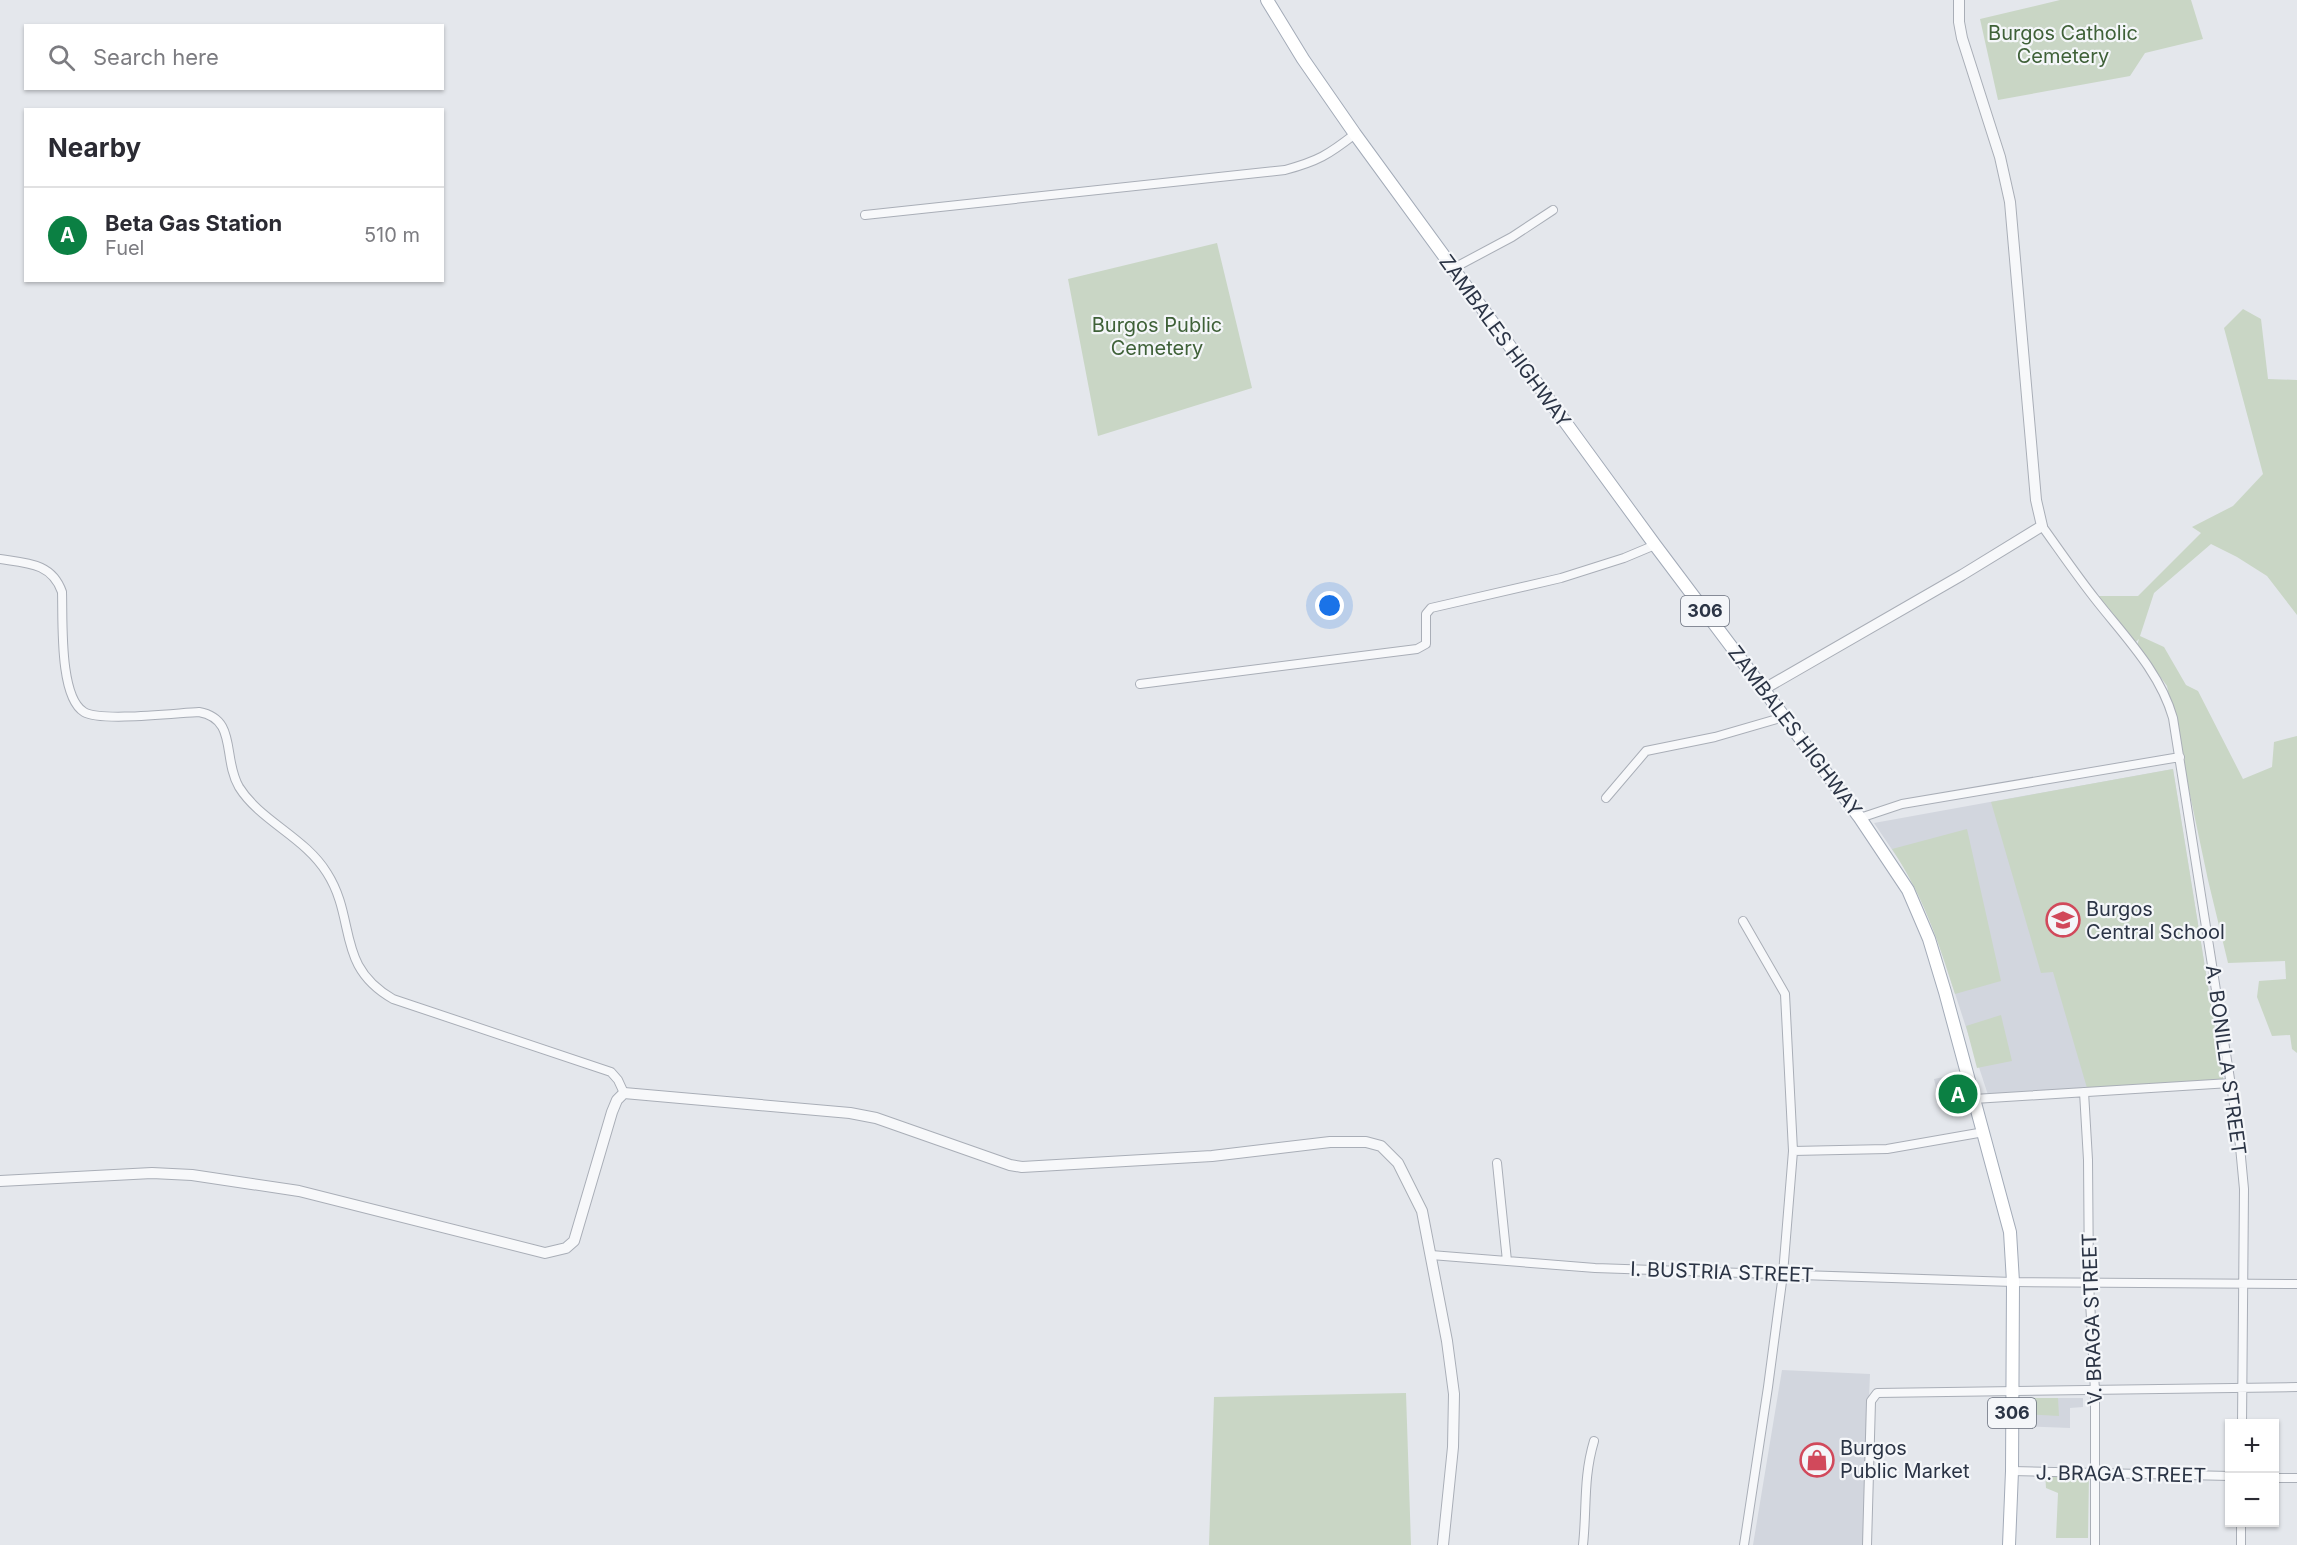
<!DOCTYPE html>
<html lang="en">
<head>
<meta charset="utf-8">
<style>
	body { margin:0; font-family:Inter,sans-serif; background:#f7f7f7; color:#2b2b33 }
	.controls { position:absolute; right:18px; bottom:18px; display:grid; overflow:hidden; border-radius:0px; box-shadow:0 2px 4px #0004 }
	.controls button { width:54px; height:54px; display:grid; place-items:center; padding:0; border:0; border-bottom:2px solid #e1e1e2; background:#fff; color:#2b2b33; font:30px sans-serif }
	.you { position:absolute; left:1330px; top:606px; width:21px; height:21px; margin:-15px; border:4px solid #fff; border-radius:50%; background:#1a73e8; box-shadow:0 0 0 9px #1a73e833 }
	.badge { display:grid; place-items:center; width:39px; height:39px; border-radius:50%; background:#0b8043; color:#fff; font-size:20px; font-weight:700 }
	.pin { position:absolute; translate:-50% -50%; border:3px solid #fff; box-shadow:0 2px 6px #0006 }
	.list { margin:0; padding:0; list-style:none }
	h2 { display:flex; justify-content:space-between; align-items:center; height:78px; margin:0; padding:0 24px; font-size:26px }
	h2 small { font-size:20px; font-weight:400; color:#7c7c81 }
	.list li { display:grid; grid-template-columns:39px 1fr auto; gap:18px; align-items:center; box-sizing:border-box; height:96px; padding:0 24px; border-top:2px solid #e1e1e2 }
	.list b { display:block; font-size:22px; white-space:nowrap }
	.list p { margin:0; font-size:20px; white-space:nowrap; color:#7c7c81 }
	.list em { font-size:20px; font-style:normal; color:#7c7c81 }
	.icon { flex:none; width:33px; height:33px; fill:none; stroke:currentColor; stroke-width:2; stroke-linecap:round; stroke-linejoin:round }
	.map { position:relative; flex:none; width:2297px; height:1545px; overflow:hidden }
	.search { position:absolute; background:#fff; box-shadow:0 2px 4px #0004; left:24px; top:24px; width:420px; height:66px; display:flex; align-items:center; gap:15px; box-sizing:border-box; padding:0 21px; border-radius:0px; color:#7c7c81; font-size:22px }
	.panel { position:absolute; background:#fff; box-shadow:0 2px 4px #0004; left:24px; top:108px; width:420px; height:174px; border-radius:0px }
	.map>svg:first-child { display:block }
	.built { fill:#d2d6de }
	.green { fill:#c9d6c5 }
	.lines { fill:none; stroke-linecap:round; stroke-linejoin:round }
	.minor-casing { stroke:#a9aeb7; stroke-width:10 }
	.tertiary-casing { stroke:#a9aeb7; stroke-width:12 }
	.primary-casing { stroke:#a3abb8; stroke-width:14 }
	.minor { stroke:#f7f8fa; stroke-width:8 }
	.tertiary { stroke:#f7f8fa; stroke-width:10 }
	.primary { stroke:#fff; stroke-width:12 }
	.labels { text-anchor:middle; stroke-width:4.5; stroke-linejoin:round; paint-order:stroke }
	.shield { fill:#f4f6f9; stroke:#676e7b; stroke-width:1.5 }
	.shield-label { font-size:18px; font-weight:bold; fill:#2b3445 }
	.park-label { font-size:20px; fill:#3f6138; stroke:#f4f6f9 }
	.street-label { font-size:20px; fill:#2b3445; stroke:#f4f6f9 }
	.poi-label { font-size:20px; fill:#2b3445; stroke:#f4f6f9; text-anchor:start }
</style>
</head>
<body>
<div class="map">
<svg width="2297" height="1545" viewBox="0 0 2297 1545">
	<rect width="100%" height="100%" fill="#e4e7ec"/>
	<!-- built -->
	<path class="built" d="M2173,769L2223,1079L1988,1095L1936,935L1912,879L1874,823Z
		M1962,1073L1969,1103L1940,1105L1934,1079Z
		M1782,1370L1870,1374L1863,1545H1753Z
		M2023,1398H2083V1407L2070,1408V1428L2022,1426Z"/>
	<!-- green -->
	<path class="green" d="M2060,0H2191L2203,39L2145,53L2130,76L1998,100L1980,19Z
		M1217,243L1252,388L1098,436L1068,279Z
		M2243,309L2261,319L2268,379L2297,380V615L2267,576L2237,557L2211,544L2154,593L2140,636L2164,647L2186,685L2198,691L2243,779L2272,767L2274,742L2297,736V1053L2292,1049L2290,1035L2272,1036L2257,997L2259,981L2286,979L2285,961L2228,963L2208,880L2167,686L2137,645L2139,639L2135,643L2097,596H2138L2201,533L2192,527L2233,506L2263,474L2224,328Z
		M2173,769L2223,1079L2087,1088L2053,972L2041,973L1991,802Z
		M1967,829L2001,981L1955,994C1938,940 1923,896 1892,849Z
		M2001,1015L2012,1061L1977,1068L1966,1026Z
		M1406,1393L1411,1545H1209L1214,1397Z
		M2023,1398H2058L2059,1416L2023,1414Z
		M2045,1472L2089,1473L2088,1538H2056L2058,1493L2046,1488Z"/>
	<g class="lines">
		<defs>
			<path id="minor" d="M865,215L1285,170C1318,161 1328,155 1355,134
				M1452,269L1512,237L1553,210
				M2042,526C2060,551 2077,576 2096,600C2125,637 2160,672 2173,718L2239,1136L2244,1189L2242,1424
				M0,559C27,563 52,563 62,592C63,620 59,697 84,712C100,722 177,713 199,712C238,719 222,758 239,787C260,821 305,837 327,873C357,920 335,966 393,999L611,1072L618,1080L624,1093
				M1140,684L1417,649L1426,644V614L1431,608L1561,578L1624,558L1655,545
				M1606,798L1646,751L1715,737L1784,717
				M1860,818L1902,804L2180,757
				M1743,921L1785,994L1793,1151L1783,1274L1768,1387L1744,1545
				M2084,1092L2088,1160L2089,1283L2095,1391V1545
				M1974,1099L2230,1083
				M1793,1151L1887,1149L1984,1132
				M1497,1163L1507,1261
				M1431,1255L1595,1268L2013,1282L2297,1284
				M2012,1471L2230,1476
				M2274,1478H2297
				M1583,1545C1587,1508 1583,1478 1594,1441
				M1867,1545L1871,1401L1877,1393L2297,1387
				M2241,1545V1522"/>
			<path id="tertiary" d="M1764,689L1962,575L2042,526L2036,500L2031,442L2010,202L2000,157L1962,38L1959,22V0
				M0,1181L152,1173L192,1175L299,1191L545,1253L566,1248L574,1241L612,1112L617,1100L624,1093L850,1113L876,1118L1010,1165L1022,1167L1212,1156L1330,1142H1366L1381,1146L1398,1163L1422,1211L1447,1341L1454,1394L1453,1447L1443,1545"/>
			<path id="primary" d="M1267,0L1303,59L1355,134L1655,545L1860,818L1908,890L1929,939L1945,992L2010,1232L2013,1282L2012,1471L2009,1545"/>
		</defs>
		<!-- minor casing -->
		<use href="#minor" class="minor-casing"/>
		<!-- tertiary casing -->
		<use href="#tertiary" class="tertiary-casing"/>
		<!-- primary casing -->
		<use href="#primary" class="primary-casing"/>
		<!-- minor -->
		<use href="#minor" class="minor"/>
		<!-- tertiary -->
		<use href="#tertiary" class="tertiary"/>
		<!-- primary -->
		<use href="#primary" class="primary"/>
	</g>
	<!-- icons -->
	<defs>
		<symbol id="school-ring" viewBox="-11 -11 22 22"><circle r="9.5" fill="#f4f6f9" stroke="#d1495b" stroke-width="1.5"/><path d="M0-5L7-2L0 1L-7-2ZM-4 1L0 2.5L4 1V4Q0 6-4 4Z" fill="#d1495b"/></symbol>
		<symbol id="shop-ring" viewBox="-11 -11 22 22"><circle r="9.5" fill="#f4f6f9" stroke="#d1495b" stroke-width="1.5"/><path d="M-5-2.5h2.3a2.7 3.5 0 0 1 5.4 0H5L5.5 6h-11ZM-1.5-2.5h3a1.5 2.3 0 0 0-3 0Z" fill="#d1495b"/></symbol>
	</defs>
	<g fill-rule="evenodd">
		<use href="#school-ring" x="2044" y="901" width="38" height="38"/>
		<use href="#shop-ring" x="1798" y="1441" width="38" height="38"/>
	</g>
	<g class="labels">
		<!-- shield labels -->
		<g class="shield">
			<rect x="1681" y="596" width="48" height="30" rx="4.5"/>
			<rect x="1988" y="1398" width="48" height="30" rx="4.5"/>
		</g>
		<g class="shield-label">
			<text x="1705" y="617">306</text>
			<text x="2012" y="1419">306</text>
		</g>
		<!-- park labels -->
		<g class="park-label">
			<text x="2063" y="40">Burgos Catholic<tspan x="2063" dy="23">Cemetery</tspan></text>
			<text x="1157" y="332">Burgos Public<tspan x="1157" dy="23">Cemetery</tspan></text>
		</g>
		<!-- street labels -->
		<g class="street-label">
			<text transform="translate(1505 341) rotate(54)" y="7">ZAMBALES HIGHWAY</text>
			<text transform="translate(1795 731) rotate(53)" y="7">ZAMBALES HIGHWAY</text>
			<text transform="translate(2226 1060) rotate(82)" y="7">A. BONILLA STREET</text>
			<text transform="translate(1722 1272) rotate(2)" y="7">I. BUSTRIA STREET</text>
			<text transform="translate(2092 1319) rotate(-92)" y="7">V. BRAGA STREET</text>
			<text transform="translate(2121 1474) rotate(1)" y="7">J. BRAGA STREET</text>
		</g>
		<!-- poi labels -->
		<g class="poi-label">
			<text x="2086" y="916">Burgos<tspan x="2086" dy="23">Central School</tspan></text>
			<text x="1840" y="1455">Burgos<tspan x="1840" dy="23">Public Market</tspan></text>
		</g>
	</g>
</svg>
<div class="controls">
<button>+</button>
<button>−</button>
</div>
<div class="you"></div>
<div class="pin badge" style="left:1958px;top:1094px">A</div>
<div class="search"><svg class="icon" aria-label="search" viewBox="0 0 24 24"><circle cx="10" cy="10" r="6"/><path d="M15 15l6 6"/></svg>Search here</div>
<section class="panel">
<h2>Nearby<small></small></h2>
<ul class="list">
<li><span class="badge">A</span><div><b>Beta Gas Station</b><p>Fuel</p></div><em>510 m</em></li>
</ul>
</section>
</div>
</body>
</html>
